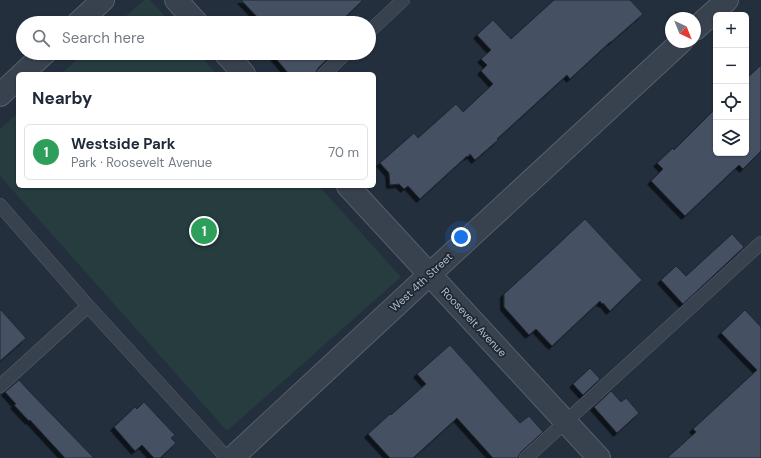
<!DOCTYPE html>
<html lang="en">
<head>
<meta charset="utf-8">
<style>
	body { margin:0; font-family:"DM Sans",sans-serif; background:#f2f2f3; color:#1f2937 }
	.controls { position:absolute; right:12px; top:12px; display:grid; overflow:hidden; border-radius:6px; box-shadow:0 1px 3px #0004 }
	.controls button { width:36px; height:36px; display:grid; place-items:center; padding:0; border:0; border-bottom:1px solid #e0e1e3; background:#fff; color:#1f2937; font:20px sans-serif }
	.compass { position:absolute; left:665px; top:12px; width:36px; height:36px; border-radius:50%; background:#fff; box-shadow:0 1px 3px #0004; rotate:137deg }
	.you { position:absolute; left:461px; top:237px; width:14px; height:14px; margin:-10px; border:3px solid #fff; border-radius:50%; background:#1a73e8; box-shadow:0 0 0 6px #1a73e833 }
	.badge { display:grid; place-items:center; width:26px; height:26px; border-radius:50%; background:#111827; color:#fff; font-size:13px; font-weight:700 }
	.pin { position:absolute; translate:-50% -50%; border:2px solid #fff; box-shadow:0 1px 4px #0006 }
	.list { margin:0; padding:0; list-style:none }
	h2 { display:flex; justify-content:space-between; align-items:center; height:52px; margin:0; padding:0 16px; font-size:17px }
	h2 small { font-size:13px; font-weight:400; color:#747a83 }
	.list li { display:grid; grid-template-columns:26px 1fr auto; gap:12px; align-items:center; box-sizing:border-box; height:56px; margin:0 8px 8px; padding:0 8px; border:1px solid #e0e1e3; border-radius:6px }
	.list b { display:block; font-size:15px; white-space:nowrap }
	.list p { margin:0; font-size:13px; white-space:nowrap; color:#747a83 }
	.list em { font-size:13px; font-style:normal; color:#747a83 }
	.icon { flex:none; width:22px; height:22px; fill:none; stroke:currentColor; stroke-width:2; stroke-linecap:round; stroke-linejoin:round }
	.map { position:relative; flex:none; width:761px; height:458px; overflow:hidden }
	.search { position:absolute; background:#fff; box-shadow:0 1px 3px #0004; left:16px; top:16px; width:360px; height:44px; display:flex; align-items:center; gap:10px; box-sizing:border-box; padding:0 14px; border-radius:22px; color:#747a83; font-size:15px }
	.panel { position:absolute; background:#fff; box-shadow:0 1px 3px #0004; left:16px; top:72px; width:360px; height:116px; border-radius:6px }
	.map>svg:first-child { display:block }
	.green { fill:#263c3f }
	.building { fill:#455162; stroke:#1f2835; filter:url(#shadow) }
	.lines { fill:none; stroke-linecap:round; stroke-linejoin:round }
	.service-casing { stroke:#565f6c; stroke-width:14 }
	.minor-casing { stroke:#565f6c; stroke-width:24 }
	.service { stroke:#38414e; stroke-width:13 }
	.minor { stroke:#38414e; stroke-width:22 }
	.labels { text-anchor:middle; stroke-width:3.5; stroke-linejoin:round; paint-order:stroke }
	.street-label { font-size:11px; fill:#b4bcc9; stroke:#1d2633 }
</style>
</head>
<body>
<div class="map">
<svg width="761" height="458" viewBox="0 0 761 458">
	<defs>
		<filter id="shadow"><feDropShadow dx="-3.5" dy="3.5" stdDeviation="0" flood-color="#0009"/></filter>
	</defs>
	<rect width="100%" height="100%" fill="#242f3e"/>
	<!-- green -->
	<path class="green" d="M144,0H150L171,23H118Z
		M84,53H198L217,74H61Z
		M18,113V186H319L401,277L227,431L0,176V129Z"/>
	<!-- building -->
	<path class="building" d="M241,0H363L339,23H263Z
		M554,0H630L643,14L611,42H610L570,79L567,75L497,139L498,140L475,160L470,154L468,157L467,156L420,199L408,186L404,189L399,184L390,185L389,173L380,163L414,133L418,138L456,104L463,112L493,84L481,71L487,65L481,59L491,50L477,35L493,20L511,39Z
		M271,53H334L318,68L315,74H289Z
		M761,65V151L743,169L739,165L685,216L651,181L663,169L657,163L673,148L674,150L716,108V153H746V79Z
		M585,219L642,280L610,311L603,303L602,304L600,301L552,346L536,329L529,335L504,307V294L552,250Z
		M732,234L744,247L683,304L661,280L676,266L686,276Z
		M0,309L26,338L0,361Z
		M745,310L761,327V458H667L696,432L693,429L757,370L721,333Z
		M450,345L520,423L529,416L543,432L521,452L519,455L518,458H493L457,418L413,458H390L368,434L390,414L391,415L426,384L417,374Z
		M590,368L600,379L583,395L573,384Z
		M19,380L29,391L94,458H65L30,420L29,421L14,405L16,404L5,392Z
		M611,391L621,402L626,398L639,413L617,433L594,407Z
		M144,402L175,435L171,438L176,443L160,458H154L142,445L135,451L114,427L135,407L137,409Z"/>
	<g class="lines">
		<defs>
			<path id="service" d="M369,32L403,0
				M324,74L346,53
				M0,205L88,306L227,458
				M0,386L88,306
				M526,458L761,243"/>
			<path id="minor" d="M176,0L197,23
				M78,23L103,0
				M695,29L727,0
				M225,53L244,74
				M22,74L45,53
				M0,95L18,78
				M348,186L599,458
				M232,458L430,274L681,42"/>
		</defs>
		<!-- service casing -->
		<use href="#service" class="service-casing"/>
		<!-- minor casing -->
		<use href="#minor" class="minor-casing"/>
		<!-- service -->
		<use href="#service" class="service"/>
		<!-- minor -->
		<use href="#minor" class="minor"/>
	</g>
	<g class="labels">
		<!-- street labels -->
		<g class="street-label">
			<text transform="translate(421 282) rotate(-43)" y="4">West 4th Street</text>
			<text transform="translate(474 322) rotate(47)" y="4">Roosevelt Avenue</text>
		</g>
	</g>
</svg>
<div class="controls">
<button>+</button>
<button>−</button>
<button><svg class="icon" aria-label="locate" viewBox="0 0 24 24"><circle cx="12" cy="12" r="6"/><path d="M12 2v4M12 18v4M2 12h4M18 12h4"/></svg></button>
<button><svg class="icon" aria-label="layers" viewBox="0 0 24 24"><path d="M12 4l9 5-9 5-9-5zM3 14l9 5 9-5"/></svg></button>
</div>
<svg class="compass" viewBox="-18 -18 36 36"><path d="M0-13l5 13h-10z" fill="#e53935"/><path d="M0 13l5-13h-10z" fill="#747a83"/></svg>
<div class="you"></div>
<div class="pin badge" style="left:204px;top:231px;background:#2e9e5b">1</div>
<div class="search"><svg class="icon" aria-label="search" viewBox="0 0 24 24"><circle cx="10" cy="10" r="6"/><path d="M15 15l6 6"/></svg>Search here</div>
<section class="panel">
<h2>Nearby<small></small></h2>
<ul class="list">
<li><span class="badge" style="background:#2e9e5b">1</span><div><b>Westside Park</b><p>Park · Roosevelt Avenue</p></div><em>70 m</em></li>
</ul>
</section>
</div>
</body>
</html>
